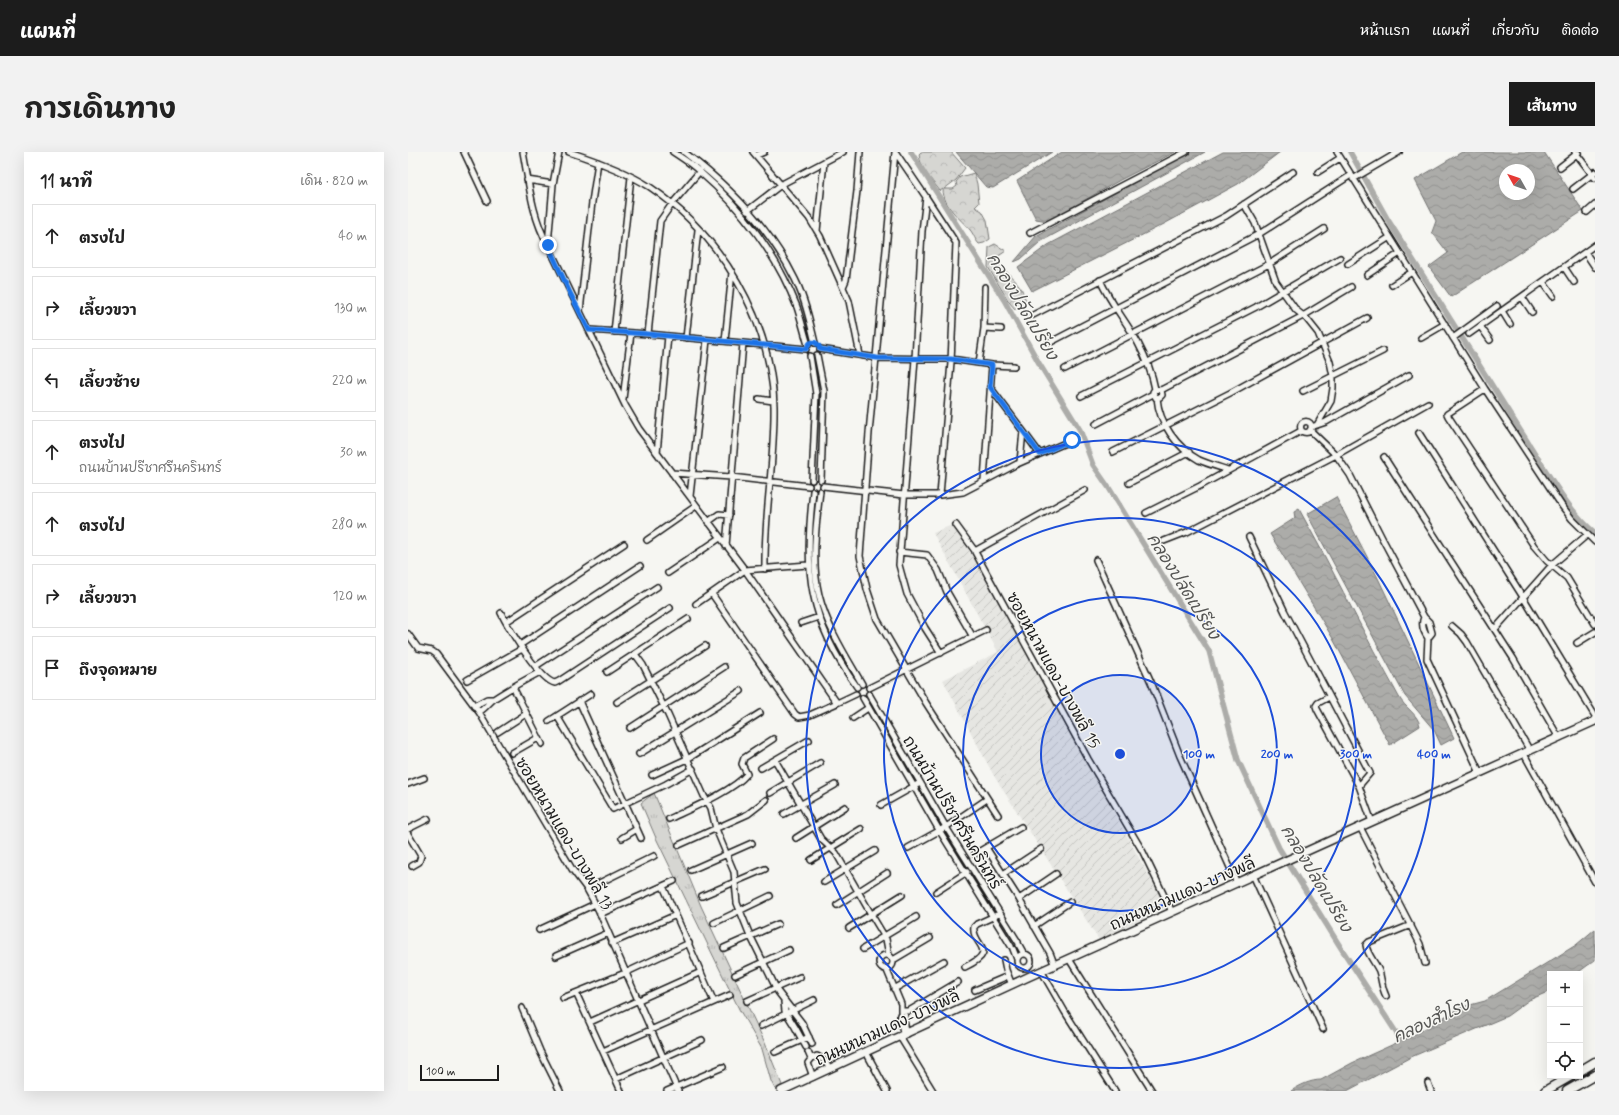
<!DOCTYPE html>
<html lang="th">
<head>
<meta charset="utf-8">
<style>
	body { margin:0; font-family:Mynerve,"Playpen Sans Thai",sans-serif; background:#f2f2f2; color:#222 }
	.controls { position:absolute; right:12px; bottom:12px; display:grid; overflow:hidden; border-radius:0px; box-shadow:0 4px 16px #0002 }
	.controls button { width:36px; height:36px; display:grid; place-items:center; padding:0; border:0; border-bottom:1px solid #e0e0e0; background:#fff; color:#222; font:20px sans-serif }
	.compass { position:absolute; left:1091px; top:12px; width:36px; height:36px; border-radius:50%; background:#fff; box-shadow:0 4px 16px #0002; rotate:310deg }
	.scale { position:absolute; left:12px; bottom:10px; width:79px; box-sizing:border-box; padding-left:4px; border:2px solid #1c1c1c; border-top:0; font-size:11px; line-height:14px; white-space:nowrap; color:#1c1c1c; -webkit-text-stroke:3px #f6f6f2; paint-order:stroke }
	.stop { position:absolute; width:12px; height:12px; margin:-9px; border:3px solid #1a73e8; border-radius:50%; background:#fff }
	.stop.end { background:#1a73e8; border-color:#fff; box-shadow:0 1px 4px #0008 }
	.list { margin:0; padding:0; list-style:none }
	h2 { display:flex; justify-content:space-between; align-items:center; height:52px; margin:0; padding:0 16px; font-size:17px }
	h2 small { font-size:13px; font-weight:400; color:#767676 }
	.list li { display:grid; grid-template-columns:26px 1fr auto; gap:12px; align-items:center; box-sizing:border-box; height:64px; margin:0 8px 8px; padding:0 8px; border:1px solid #e0e0e0; border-radius:0px }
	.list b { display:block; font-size:15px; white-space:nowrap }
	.list p { margin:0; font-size:13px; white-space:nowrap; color:#767676 }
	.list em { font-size:13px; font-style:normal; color:#767676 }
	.icon { flex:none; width:22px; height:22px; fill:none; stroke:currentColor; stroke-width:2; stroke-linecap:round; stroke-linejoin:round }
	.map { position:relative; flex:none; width:1187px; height:939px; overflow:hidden; border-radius:0px }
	header { display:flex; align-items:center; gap:24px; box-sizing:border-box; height:56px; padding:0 20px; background:#1c1c1c; color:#fff }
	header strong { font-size:19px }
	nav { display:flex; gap:22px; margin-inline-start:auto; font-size:14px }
	.intro { display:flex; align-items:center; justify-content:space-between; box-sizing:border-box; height:96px; padding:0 24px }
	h1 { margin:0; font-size:28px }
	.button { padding:10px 18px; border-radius:0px; background:#1c1c1c; color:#fff; font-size:14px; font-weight:700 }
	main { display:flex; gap:24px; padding:0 24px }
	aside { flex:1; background:#fff; border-radius:0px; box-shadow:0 4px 16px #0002 }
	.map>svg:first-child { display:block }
	.industrial { fill:url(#industrial-furrows) }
	.grass { fill:url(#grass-tufts); stroke:#797977 }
	.forest { fill:url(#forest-crowns); stroke:#797977 }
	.water { fill:url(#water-waves); stroke:#727271; fill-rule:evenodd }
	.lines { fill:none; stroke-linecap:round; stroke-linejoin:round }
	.canal { stroke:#acaca9; stroke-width:5.5 }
	.street-casing { stroke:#1c1c1c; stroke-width:8 }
	.secondary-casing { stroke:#1c1c1c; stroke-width:10 }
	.primary-casing { stroke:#1c1c1c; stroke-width:11 }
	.street { stroke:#f6f6f2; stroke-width:5 }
	.secondary { stroke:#f6f6f2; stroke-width:7 }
	.primary { stroke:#f6f6f2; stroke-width:8 }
	.route { stroke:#1a73e8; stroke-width:5 }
	.ring { fill:none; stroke:#1d4ed8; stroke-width:2 }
	.labels { text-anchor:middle; stroke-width:3; stroke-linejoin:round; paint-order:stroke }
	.street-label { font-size:16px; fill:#1c1c1c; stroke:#f6f6f2 }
	.water-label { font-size:17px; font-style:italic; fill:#565654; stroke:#f6f6f2 }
	.centre { fill:#1d4ed8; stroke:#f6f6f2; stroke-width:2 }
	.ring-label { font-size:12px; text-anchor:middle; font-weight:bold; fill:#1d4ed8; stroke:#f6f6f2; stroke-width:3; stroke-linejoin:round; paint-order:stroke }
</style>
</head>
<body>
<header>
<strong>แผนที่</strong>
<nav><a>หน้าแรก</a><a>แผนที่</a><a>เกี่ยวกับ</a><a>ติดต่อ</a></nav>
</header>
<div class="intro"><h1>การเดินทาง</h1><a class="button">เส้นทาง</a></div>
<main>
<aside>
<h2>11 นาที<small>เดิน · 820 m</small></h2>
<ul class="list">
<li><svg class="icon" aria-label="ahead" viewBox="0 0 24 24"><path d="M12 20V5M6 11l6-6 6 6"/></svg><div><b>ตรงไป</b></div><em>40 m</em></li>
<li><svg class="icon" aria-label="right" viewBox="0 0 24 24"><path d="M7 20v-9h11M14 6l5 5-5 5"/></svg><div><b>เลี้ยวขวา</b></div><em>130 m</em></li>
<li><svg class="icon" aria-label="left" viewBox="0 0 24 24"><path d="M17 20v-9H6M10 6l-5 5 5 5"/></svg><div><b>เลี้ยวซ้าย</b></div><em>220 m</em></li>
<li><svg class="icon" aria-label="ahead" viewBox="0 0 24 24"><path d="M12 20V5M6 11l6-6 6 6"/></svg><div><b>ตรงไป</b><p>ถนนบ้านปรีชาศรีนครินทร์</p></div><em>30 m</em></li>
<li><svg class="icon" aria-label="ahead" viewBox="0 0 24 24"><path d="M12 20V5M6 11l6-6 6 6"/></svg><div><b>ตรงไป</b></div><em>280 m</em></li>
<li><svg class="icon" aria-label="right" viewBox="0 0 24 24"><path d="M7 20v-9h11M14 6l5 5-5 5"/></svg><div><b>เลี้ยวขวา</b></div><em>120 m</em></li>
<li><svg class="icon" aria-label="arrive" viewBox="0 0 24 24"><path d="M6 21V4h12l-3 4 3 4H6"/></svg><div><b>ถึงจุดหมาย</b></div></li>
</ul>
</aside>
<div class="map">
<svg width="1187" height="939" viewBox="0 0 1187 939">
	<defs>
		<pattern id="industrial-furrows" width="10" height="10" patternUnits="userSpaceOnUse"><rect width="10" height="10" fill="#e6e6e2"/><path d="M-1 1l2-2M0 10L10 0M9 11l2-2" fill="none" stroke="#c5c5c1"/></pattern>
		<pattern id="grass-tufts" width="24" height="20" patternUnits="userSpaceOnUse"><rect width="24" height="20" fill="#d6d6d2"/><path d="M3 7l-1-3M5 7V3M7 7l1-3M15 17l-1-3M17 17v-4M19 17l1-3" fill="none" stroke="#b7b7b4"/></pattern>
		<pattern id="forest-crowns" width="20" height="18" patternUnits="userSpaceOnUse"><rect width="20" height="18" fill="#d6d6d2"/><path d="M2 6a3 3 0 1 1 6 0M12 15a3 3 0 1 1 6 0" fill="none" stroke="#b7b7b4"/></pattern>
		<pattern id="water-waves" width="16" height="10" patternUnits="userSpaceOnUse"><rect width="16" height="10" fill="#acaca9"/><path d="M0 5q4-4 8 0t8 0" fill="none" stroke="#939391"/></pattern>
	</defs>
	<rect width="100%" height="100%" fill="#f6f6f2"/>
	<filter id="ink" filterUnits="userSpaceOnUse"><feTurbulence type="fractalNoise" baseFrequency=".025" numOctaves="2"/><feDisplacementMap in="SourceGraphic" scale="8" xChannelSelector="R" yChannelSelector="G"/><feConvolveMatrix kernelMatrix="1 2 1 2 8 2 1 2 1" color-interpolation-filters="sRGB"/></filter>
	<g filter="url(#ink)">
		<!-- industrial -->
		<path class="industrial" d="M546,372L610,485L758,755L691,788L586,624L535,528L590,500L525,381Z"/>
		<!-- grass -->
		<path class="grass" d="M246,641L293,754L357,891L374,933L367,937L363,929L354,897L331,857L248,686L233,651Z"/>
		<!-- forest -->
		<path class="forest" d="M513,0H543L557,16L548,28L536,37H545L549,34L548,30L552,25L566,21L569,32L571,51L567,55L574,59L579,68L582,87L576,91L571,92C567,88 566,83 563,79C552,66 535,55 535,37L532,39C524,28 512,17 511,2Z
			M587,92L598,99L589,105C593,118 606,125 613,136C616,141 615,146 620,149L612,156L607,157L601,150L580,115L581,95Z"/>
		<!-- water -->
		<path class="water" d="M548,0H644L585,36L578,35Z
			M654,0H767L712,28L640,69L628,67L609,29Z
			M783,0H797L632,90L613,107L606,110L628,84Z
			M815,0H872L830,32L756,72L624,139L610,115L640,93Z
			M1054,0H1136L1175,59L1043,145L1021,115L1040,101L1024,80L1028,69L1007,28ZM1097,18H1121V42H1097Z
			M928,345L969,424L1046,586L1033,593L1026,578L997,544L899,362Z
			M891,357C926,419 956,483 991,545C997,556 1010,562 1012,574L982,593L924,485L862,382L887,366L886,360Z
			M1187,777V808L1168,822H1142V839L1121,848L1099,864L1003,905L939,939H883C892,933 903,928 913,928L944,911L1008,882L1051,856L1077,849L1168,793Z"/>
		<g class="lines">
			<!-- canal -->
			<path class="canal" d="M503,0L596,148L632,213L672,278L685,313L701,336L801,499L830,608L871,696L933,796L997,894
				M942,0L980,68L1136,316C1151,339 1166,364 1187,381"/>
			<defs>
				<path id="street" d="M56,0L79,49
					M115,0C121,32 124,65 140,93
					M151,0L145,32L140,93L217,253L231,277L337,418L429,551L448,542
					M161,0C189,9 217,19 242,35C313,83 363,167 366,254C367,308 356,362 357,417
					M265,0C274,6 284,12 292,20C334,56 369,103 389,155C393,167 396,180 400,193
					M276,0C321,34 362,76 387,127C397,147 402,170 407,191
					M345,0L401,66L412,84L441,149L452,203
					M487,0L461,281L452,404L459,437L469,467L518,551L590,663
					M929,0L1077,237L1154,354L1164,367L1187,390
					M1167,0L1187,26
					M488,1L518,45L514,79L507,207L491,413L499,442L517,476L533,501
					M349,3L356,0
					M1152,15L1170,1
					M910,20L932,6
					M945,27L991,0
					M119,28L145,32
					M1165,37L1187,20
					M518,45L548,91L543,210L532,343L555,340L609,312L664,288
					M836,52L847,71L868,130L888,158L898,166L910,181L922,210L925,224V236L923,249L909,273
					M339,59L374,32L435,0
					M1179,60L1187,53
					M409,79L416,10
					M622,81L778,0
					M1177,100L1187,115
					M940,112L982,85
					M1156,115L1166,130
					M959,123L992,101
					M692,128C703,152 718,169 730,191C738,206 744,221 747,237L745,240L748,246L752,245L754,243L753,238L747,237
					M1135,130L1145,144
					M984,133L1004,120
					M435,135L438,128L449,39L452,0
					M1114,145L1124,160
					M172,159L184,50L190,10
					M1094,159L1102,172
					M625,163L818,64L885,20
					M1072,174L1082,188
					M576,176L593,177
					M181,178L240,182L398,197
					M206,180L223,25
					M240,182L252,69L264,52L292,19
					M1061,182L1187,93
					M278,186L290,78
					M1013,186L1037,172
					M1045,186L1089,154
					M317,189L324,120
					M641,191L851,82L940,25
					M412,197L469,206L543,207L584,213
					M409,203L416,239L413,328
					M402,204L408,242L404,328
					M571,211L576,176L577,135
					M657,217L861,112L916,77
					M582,235L615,279L612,310
					M1077,237L1042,260L1039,262L1040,264L1126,394L1139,409L1159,426L1187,472
					M753,238L895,164L943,135
					M895,239L975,199
					M673,244L848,155L932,106
					M749,246C751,271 769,296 791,308C800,312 811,315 820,318
					M215,247L223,181
					M351,247L365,249
					M892.5 275a5.5 5.5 0 1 1 11 0a5.5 5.5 0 1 1-11 0Z
					M688,272L745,242
					M903,275L918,270L1001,223
					M902,278L928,303L942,323L974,386L1016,465L1021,470L1024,481L1020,486L1019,507L1072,621
					M615,279L632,302
					M1011,281L1115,445L1187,564
					M705,300L822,241L959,166
					M249,301L260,184
					M976,305L1105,506L1151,586
					M264,321L323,325L401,334
					M576,328L584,213L606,214
					M721,331L781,300
					M415,334L496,343H532
					M677,338L567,399V400L680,607L735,700L764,760
					M405,339C396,420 400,467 449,535
					M412,339C408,373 403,410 411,443C419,475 438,504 454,532
					M282,344L299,188
					M738,361L792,334L893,279
					M300,370L311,362L321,363
					M548,373L567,399
					M841,385L877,460L962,621L951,634L964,670
					M239,388L288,354
					M756,389L779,380L928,303L1020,251
					M318,394L335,191
					M491,400L519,403L530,418L539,440L565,485
					M688,408L743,530L772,604L829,731
					M260,421L312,386
					M304,442L387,562L391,565L402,563L429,551
					M288,452L337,418L400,413
					M93,461C100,475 132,529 147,531L151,529L262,456
					M1016,465C1013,472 1015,479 1020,486
					M98,470L216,392
					M393,471L411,465
					M1044,474L1053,482L1059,490L1122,599
					M1087,477L1144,413L1179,383
					M0,482L10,496L24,499L28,502L71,560L164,717L179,737L190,757L270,939
					M1169,491L1187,480
					M112,493L232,414
					M227,502L235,513L260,563L296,644L303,656L308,677L326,720L329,751L341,781L370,840L394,871L404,892
					M128,514L249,435
					M199,520L280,467
					M59,528L114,497
					M105,535L134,592
					M461,536L578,478
					M461,542L538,675L610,790
					M921,545L910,551L908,554L909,557L951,634
					M455,546L531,678L603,794
					M171,549L233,686
					M209,550L297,494
					M66,554L79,547H85
					M71,560C78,556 81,550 87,546C102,536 117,528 132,520
					M149,564L205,657L258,632L285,617
					M445,566L460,556
					M141,569L183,542
					M222,576L316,515
					M90,580L118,562
					M104,601L130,586
					M231,602L333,539
					M1116,602L1187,730
					M367,608L413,687L428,701L463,762L478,787L481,803
					M353,616L401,588
					M244,623L281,606L352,561
					M0,632L16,626
					M362,641L412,611
					M473,653L512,631
					M376,662L427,633
					M261,667C282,657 325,639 339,622L334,612L336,606L365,587
					M952,675L1012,792L1017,811
					M0,677L20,667
					M0,682L13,704L11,710L4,714
					M214,686L229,677
					M388,686L437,655
					M271,693L340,662L358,648
					M500,696L538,675L579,647
					M579,697L611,747L642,801L647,814
					M567,702L613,675
					M403,708L453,677
					M283,718L344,691
					M595,722L633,697
					M845,723L915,877
					M416,730L467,699
					M255,734L306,850
					M179,737L246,704
					M528,740L559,720
					M294,744L357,717
					M611,747L648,722
					M429,753L479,721
					M192,762L266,729
					M306,771L362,744
					M626,774L662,750
					M441,776L494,743
					M131,778L187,752
					M204,791L268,763
					M611,793L616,802
					M316,796L370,772
					M455,797L508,765
					M605,797L609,807
					M609 809a7 7 0 1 1 14 0a7 7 0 1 1-14 0Z
					M471 810a7 7 0 1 1 14 0a7 7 0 1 1-14 0Z
					M148,804L200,781
					M661,807L744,939
					M485,808L522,786
					M596,808L598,818L604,833
					M557,815C593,798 563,793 566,775L569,772L591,762
					M478,816L493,852V860
					M634,820L657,860L707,939
					M327,823L381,798
					M486,837L536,809
					M567,838L600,824
					M168,841L213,939
					M978,844C973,834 974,828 971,819C967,810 959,802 958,793L961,790L1003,773
					M155,846L217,821L281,791
					M339,849L392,825
					M376,850L377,859L387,875L398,895
					M114,856L132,899L152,939
					M493,859H501L550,830
					M492,863V869L496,883
					M497,864L496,869L499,882
					M182,870L293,820
					M353,874L406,848
					M492,885L525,939
					M195,899L322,843
					M367,900L401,885
					M400,900L403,907
					M458,900L479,939
					M405,925L400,911L404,906L409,904L417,909L422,917
					M208,927L294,888
					M1020,931L1023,939
					M259,939L315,915"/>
				<path id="secondary" d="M373,939L620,825L1187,569"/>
				<path id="primary" d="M1172,919L1187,910
					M1137,939L1163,924
					M1159,939L1187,923"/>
			</defs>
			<!-- street casing -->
			<use href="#street" class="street-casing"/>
			<!-- secondary casing -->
			<use href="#secondary" class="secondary-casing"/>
			<!-- primary casing -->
			<use href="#primary" class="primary-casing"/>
			<!-- street -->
			<use href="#street" class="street"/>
			<!-- secondary -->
			<use href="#secondary" class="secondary"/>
			<!-- primary -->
			<use href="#primary" class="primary"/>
		</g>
	</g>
	<g class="lines" filter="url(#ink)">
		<!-- route -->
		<path class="route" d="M140,93L163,143L181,178L240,182L398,197L402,191C407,189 411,192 412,197L469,206L543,207L584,213L582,235L632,302L664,288"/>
	</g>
	<!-- distance rings -->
	<circle cx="712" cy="602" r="79" fill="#1d4ed8" fill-opacity=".12"/>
	<g class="ring">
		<circle cx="712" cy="602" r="79"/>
		<circle cx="712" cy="602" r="157"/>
		<circle cx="712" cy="602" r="236"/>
		<circle cx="712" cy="602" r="314"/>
	</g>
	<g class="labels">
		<!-- street labels -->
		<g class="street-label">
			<text transform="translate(646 518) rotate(61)" y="6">ซอยหนามแดง-บางพลี 15</text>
			<text transform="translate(545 660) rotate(59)" y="6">ถนนบ้านปรีชาศรีนครินทร์</text>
			<text transform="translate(157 681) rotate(59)" y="6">ซอยหนามแดง-บางพลี 13</text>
			<text transform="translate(774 741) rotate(-24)" y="6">ถนนหนามแดง-บางพลี</text>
			<text transform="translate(479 875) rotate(-25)" y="6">ถนนหนามแดง-บางพลี</text>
		</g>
		<!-- water labels -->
		<g class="water-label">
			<text transform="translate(615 154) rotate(59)" y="6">คลองปลัดเปรียง</text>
			<text transform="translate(776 434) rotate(58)" y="6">คลองปลัดเปรียง</text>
			<text transform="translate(909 726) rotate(59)" y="6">คลองปลัดเปรียง</text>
			<text transform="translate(1023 868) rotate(-25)" y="6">คลองสำโรง</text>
		</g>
	</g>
	<circle cx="712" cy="602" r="6" class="centre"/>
	<g class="ring-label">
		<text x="791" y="606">100 m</text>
		<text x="869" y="606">200 m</text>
		<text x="948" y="606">300 m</text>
		<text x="1026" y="606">400 m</text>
	</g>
</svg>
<div class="controls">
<button>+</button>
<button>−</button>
<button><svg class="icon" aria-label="locate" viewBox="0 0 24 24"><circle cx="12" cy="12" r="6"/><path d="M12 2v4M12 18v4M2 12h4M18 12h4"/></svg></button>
</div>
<svg class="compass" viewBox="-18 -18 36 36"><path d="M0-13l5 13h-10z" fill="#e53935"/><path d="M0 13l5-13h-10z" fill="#767676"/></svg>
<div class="scale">100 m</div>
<div class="stop" style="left:664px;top:288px"></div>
<div class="stop end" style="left:140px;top:93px"></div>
</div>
</main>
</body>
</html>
